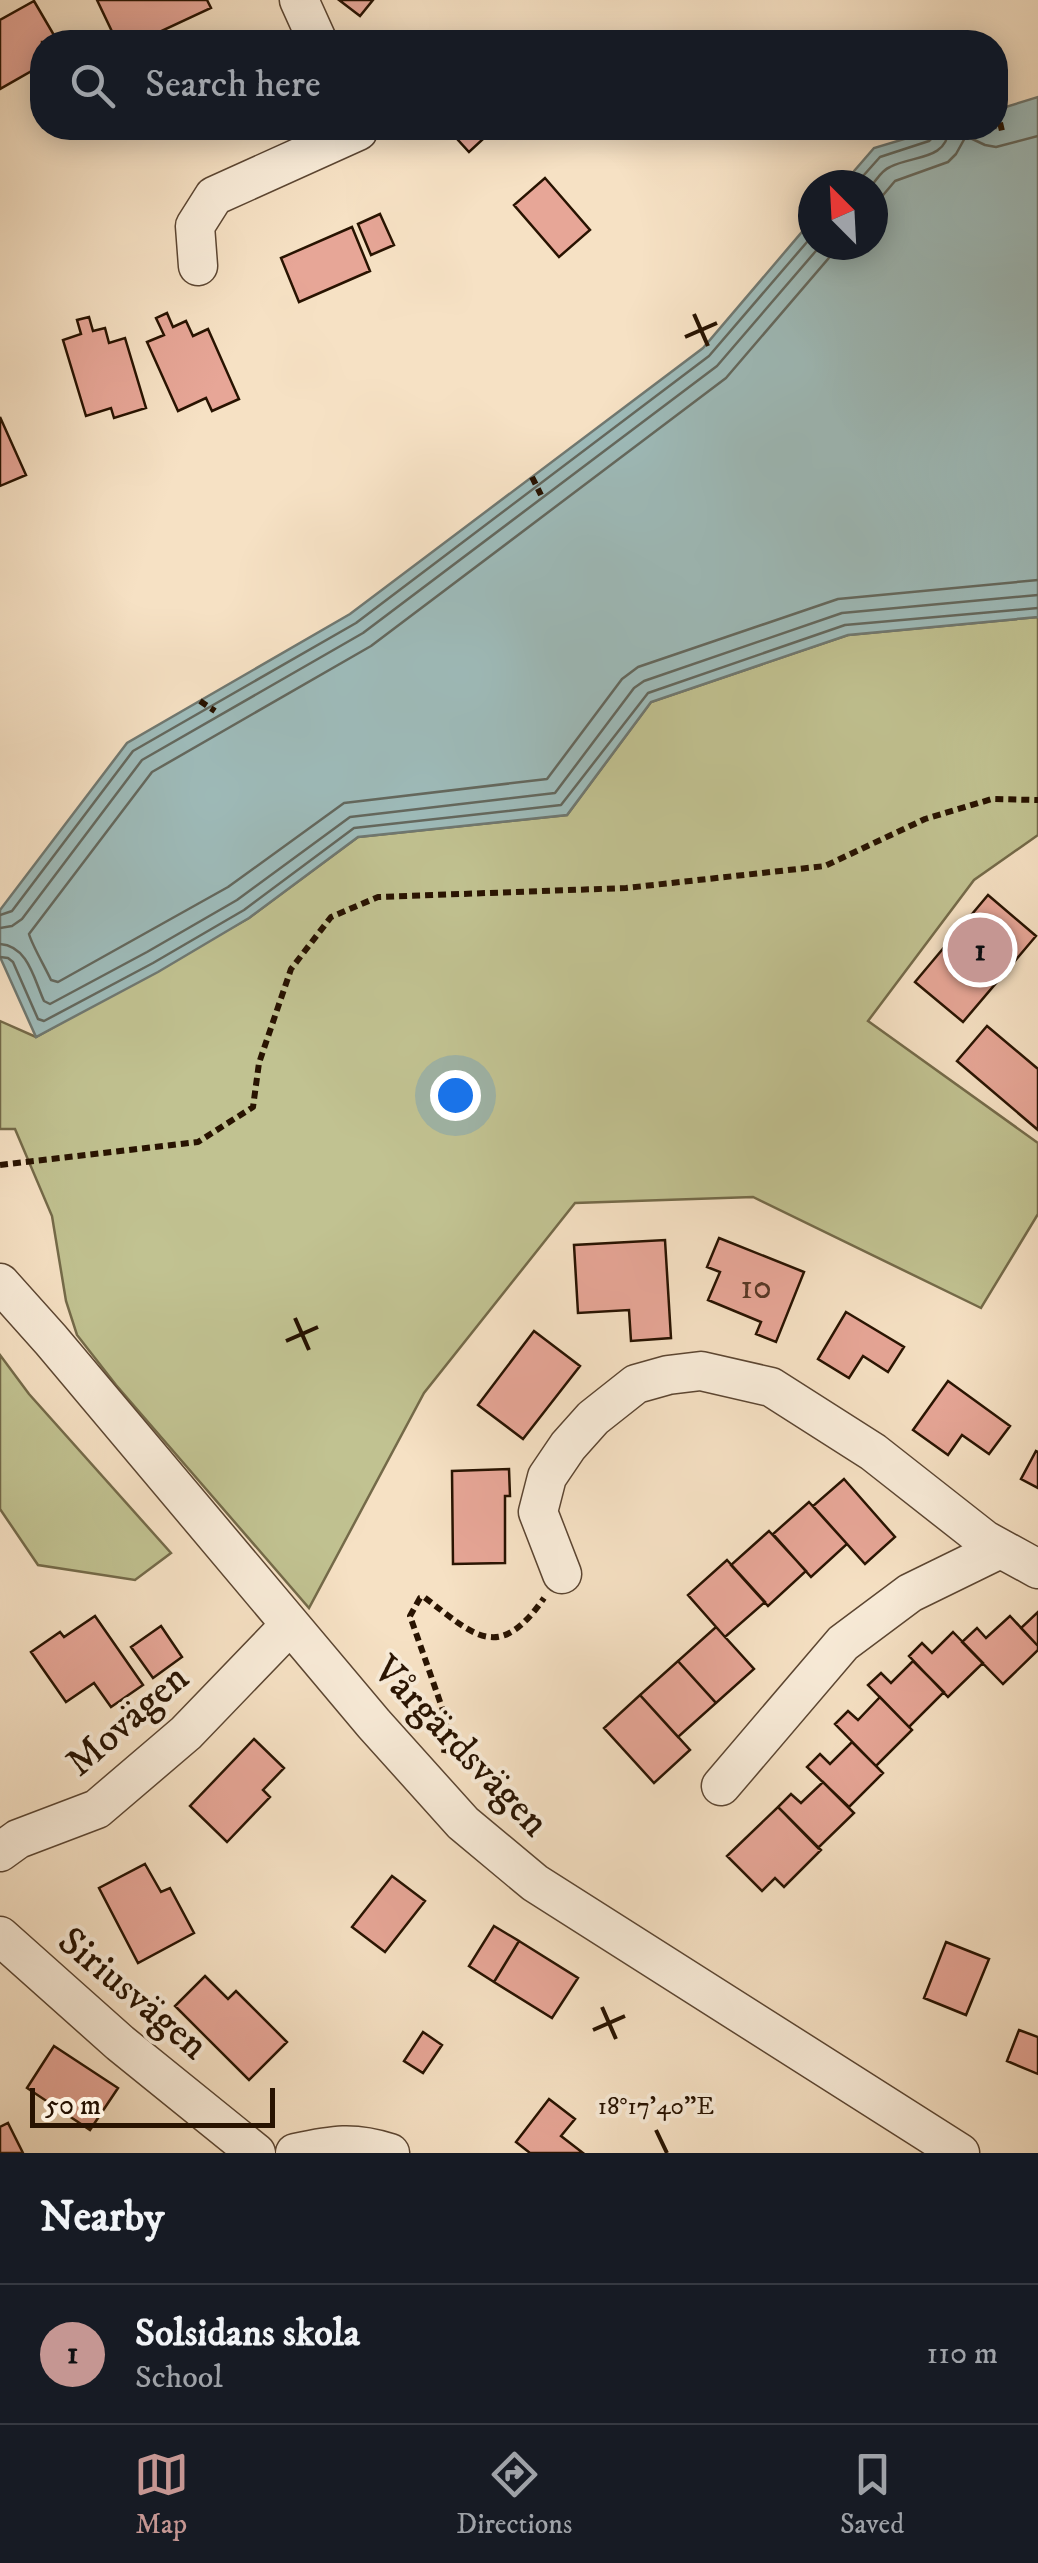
<!DOCTYPE html>
<html lang="en">
<head>
<meta charset="utf-8">
<style>
	body { margin:0; font-family:"IM FELL DW Pica",serif; background:#20242c; color:#f1f3f6 }
	.compass { position:absolute; left:798px; top:170px; width:90px; height:90px; border-radius:50%; background:#171b24; box-shadow:0 5px 25px #0003; rotate:336deg }
	.scale { position:absolute; left:30px; bottom:25px; width:245px; box-sizing:border-box; padding-left:10px; border:5px solid #281301; border-top:0; font-size:28px; line-height:35px; white-space:nowrap; color:#281301; -webkit-text-stroke:8px #f9ecd9; paint-order:stroke }
	.you { position:absolute; left:455px; top:1095px; width:35px; height:35px; margin:-25px; border:8px solid #fff; border-radius:50%; background:#1a73e8; box-shadow:0 0 0 15px #1a73e833 }
	.badge { display:grid; place-items:center; width:65px; height:65px; border-radius:50%; background:#c59692; color:#111; font-size:32px; font-weight:700 }
	.pin { position:absolute; translate:-50% -50%; border:5px solid #fff; box-shadow:0 2px 10px #0006 }
	.list { margin:0; padding:0; list-style:none }
	h2 { display:flex; justify-content:space-between; align-items:center; height:130px; margin:0; padding:0 40px; font-size:42px }
	h2 small { font-size:32px; font-weight:400; color:#9ea1a6 }
	.list li { display:grid; grid-template-columns:65px 1fr auto; gap:30px; align-items:center; box-sizing:border-box; height:140px; padding:0 40px; border-top:2px solid #363941 }
	.list b { display:block; font-size:38px; white-space:nowrap }
	.list p { margin:0; font-size:32px; white-space:nowrap; color:#9ea1a6 }
	.list em { font-size:32px; font-style:normal; color:#9ea1a6 }
	.icon { flex:none; width:55px; height:55px; fill:none; stroke:currentColor; stroke-width:2; stroke-linecap:round; stroke-linejoin:round }
	.map { position:relative; flex:none; width:1038px; height:2153px; overflow:hidden }
	.search { position:absolute; background:#171b24; box-shadow:0 5px 25px #0003; left:30px; right:30px; top:30px; height:110px; display:flex; align-items:center; gap:25px; box-sizing:border-box; padding:0 35px; border-radius:40px; color:#9ea1a6; font-size:38px }
	.sheet { height:270px; background:#171b24 }
	nav { display:flex; justify-content:space-around; align-items:center; box-sizing:border-box; height:140px; border-top:2px solid #363941; background:#171b24; font-size:28px; color:#9ea1a6 }
	nav a { display:grid; justify-items:center; gap:5px }
	nav .on { color:#c59692 }
	.map>svg:first-child { display:block }
	.green { fill:#c1c291; stroke:#746a49; stroke-width:2.5 }
	.water { fill:#9ebcbb; stroke:#6f7871; stroke-width:2.5 }
	.lines { fill:none; stroke-linecap:round; stroke-linejoin:round }
	.shore { stroke:#63685e; stroke-width:2.5 }
	.building { fill:#e7a697; stroke:#281301; stroke-width:2.5 }
	.minor-casing { stroke:#5c4632; stroke-width:41 }
	.path { stroke:#281301; stroke-width:6; stroke-dasharray:8 5; stroke-linecap:butt }
	.minor { stroke:#f9ecd9; stroke-width:38 }
	.ticks { fill:none; stroke:#281301; stroke-width:4 }
	.labels { text-anchor:middle; stroke-width:8; stroke-linejoin:round; paint-order:stroke }
	.number-label { font-size:35px; fill:#583826 }
	.street-label { font-size:40px; fill:#281301; stroke:#f9ecd9 }
	.ticks-label { font-size:25px; text-anchor:middle; fill:#281301; stroke:#f9ecd9; stroke-width:8; stroke-linejoin:round; paint-order:stroke }
</style>
</head>
<body>
<div class="map">
<svg width="1038" height="2153" viewBox="0 0 1038 2153">
	<rect width="100%" height="100%" fill="#f6e1c4"/>
	<filter id="stains"><feTurbulence type="fractalNoise" baseFrequency=".002" numOctaves="4"/><feColorMatrix values="0 0 0 0 .2 0 0 0 0 .09 0 0 0 0 .02 0 0 0 .5 -.17"/></filter>
	<radialGradient id="worn" r=".72"><stop offset=".6" stop-color="#630" stop-opacity="0"/><stop offset="1" stop-color="#630" stop-opacity=".3"/></radialGradient>
	<!-- green -->
	<path class="green" d="M1038,617V835L974,880L868,1021L1038,1143V1214L981,1308L753,1197L575,1203L424,1393L309,1608L116,1385L77,1335L66,1301L52,1216L15,1129H0V1021L36,1037L249,918L358,837L567,815L651,702L848,635Z
		M0,1355L29,1394L171,1553L135,1580L38,1565L0,1509Z"/>
	<!-- water -->
	<path class="water" d="M1038,97V617L848,635L651,702L567,815L358,837L249,918L158,972L36,1037L0,957V910L127,743L350,614L703,348L813,219V245H873V185H842L874,148L941,128H996V110Z"/>
	<g class="lines">
		<!-- shore -->
		<path class="shore" d="M855,185L880,157L929,141L935,135L936,128
			M872,185C877,179 882,170 890,167C913,155 947,161 949,128
			M873,207L895,181L948,162L956,154L966,136L985,145L996,147L1038,136
			M840,245L726,378L371,646L152,772L29,934C32,945 45,967 51,980L58,982L228,887L344,803L547,779L622,679L638,667L838,599L1038,580
			M0,915L12,911L133,751L356,623L709,356L813,235
			M0,928L12,926L22,919L142,760L363,633L717,366L821,245
			M0,944C28,946 34,979 44,1001L50,1004L147,952L237,900L350,817L555,793L634,688L644,681L842,613L1038,595
			M0,957L8,958L13,962L38,1019L44,1021L153,963L244,910L354,828L561,805L648,693L845,625L1038,608"/>
	</g>
	<!-- building -->
	<path class="building" d="M97,0H207L211,8L138,42H117Z
		M339,0H373L360,16Z
		M34,1L58,42H42V65L0,89V20Z
		M449,128H495L469,152L448,129Z
		M545,178L590,230L559,257L514,205Z
		M380,214L394,245L371,255L358,224Z
		M352,227L370,271L299,302L281,258Z
		M167,313L173,327L186,321L193,336L208,329L239,399L212,411L206,398L178,411L147,342L164,335L156,318Z
		M89,317L93,331L105,328L109,343L125,338L146,408L114,418L111,408L86,416L63,340L81,334L77,320Z
		M0,417L26,475L0,486Z
		M988,895L1036,936L963,1022L915,982Z
		M987,1026L1038,1069V1130L957,1061Z
		M719,1238L804,1272L776,1342L756,1334L761,1322L708,1300L720,1272L707,1267Z
		M665,1240L671,1338L631,1341L629,1310L578,1313L574,1245Z
		M846,1312L904,1347L888,1372L863,1356L849,1378L818,1359Z
		M534,1331L580,1366L523,1439L478,1405Z
		M948,1381L1010,1426L989,1454L962,1435L948,1455L913,1430Z
		M1036,1451L1038,1452V1488L1021,1479Z
		M509,1469L510,1496H505V1563L453,1564L452,1471Z
		M844,1479L895,1537L865,1564L813,1506Z
		M809,1502L847,1544L811,1577L773,1534Z
		M769,1531L806,1571L768,1606L731,1565Z
		M727,1560L765,1602L725,1637L688,1595Z
		M1038,1612V1646L1021,1628Z
		M95,1616L143,1685L111,1707L94,1683L66,1702L31,1652L60,1632L64,1637Z
		M1010,1616L1038,1646V1650L1003,1684L962,1642L977,1628L986,1638Z
		M161,1626L182,1657L153,1678L131,1647Z
		M716,1627L754,1669L716,1703L678,1661Z
		M953,1632L983,1663L948,1697L909,1656L922,1643L932,1653Z
		M678,1661L716,1703L678,1737L640,1695Z
		M913,1661L944,1692L909,1727L868,1685L881,1673L891,1683Z
		M640,1695L690,1750L654,1783L604,1728Z
		M880,1697L912,1730L876,1766L835,1724L848,1711L858,1720Z
		M254,1739L284,1768L263,1790L270,1797L227,1842L190,1806Z
		M852,1742L883,1773L849,1807L807,1767L820,1754L830,1764Z
		M823,1782L854,1813L818,1848L778,1807L791,1794L801,1803Z
		M778,1807L821,1850L784,1887L775,1878L762,1891L727,1856Z
		M145,1864L161,1892L170,1888L194,1933L138,1963L99,1888Z
		M392,1876L425,1901L385,1952L352,1927Z
		M494,1926L519,1941L494,1982L469,1966Z
		M519,1941L578,1978L552,2018L494,1982Z
		M946,1942L989,1959L966,2015L924,1998Z
		M205,1976L228,1999L236,1991L287,2042L249,2080L175,2006Z
		M1019,2030L1038,2037V2074L1007,2061Z
		M423,2032L442,2045L423,2073L404,2061Z
		M54,2046L118,2088L90,2130L27,2088Z
		M549,2099L575,2119L561,2136L583,2153H530L516,2142Z
		M8,2123L23,2153H0V2127Z"/>
	<g class="lines">
		<defs>
			<path id="minor" d="M299,0L318,42
				M198,266L195,226L214,196L358,131L357,128
				M0,1283L51,1340L374,1724L463,1823L535,1883L960,2153
				M562,1574L538,1512L547,1477L568,1446L593,1418L636,1384L668,1375L701,1371L771,1387L873,1452L985,1540L1038,1569
				M721,1786L843,1643L910,1593L1000,1549
				M0,1852L18,1839L97,1809L186,1733L290,1625
				M0,1936L120,2043L256,2153
				M295,2153C333,2145 353,2141 390,2153"/>
		</defs>
		<!-- minor casing -->
		<use href="#minor" class="minor-casing"/>
		<!-- path -->
		<path class="path" d="M997,110L1002,131
			M970,137L971,128
			M532,477L541,495
			M200,701L215,711
			M0,1165L198,1142L253,1107L259,1063L291,969L331,917L378,897L626,888L825,866L925,819L992,799L1038,800
			M444,1753L447,1732L445,1716L410,1616L420,1598L424,1597C475,1636 499,1663 544,1598"/>
		<!-- minor -->
		<use href="#minor" class="minor"/>
	</g>
	<!-- ticks -->
	<path class="ticks" d="M694,314L708,346M685,337L717,323M295,1318L309,1350M286,1341L318,1327M602,2007L616,2039M593,2030L625,2016M656,2130L667,2153"/>
	<g class="labels">
		<!-- number labels -->
		<g class="number-label">
			<text x="756" y="1298">10</text>
		</g>
		<!-- street labels -->
		<g class="street-label">
			<text transform="translate(126 1719) rotate(-41)" y="14">Movägen</text>
			<text transform="translate(462 1745) rotate(46)" y="14">Vårgärdsvägen</text>
			<text transform="translate(134 1992) rotate(40)" y="14">Siriusvägen</text>
		</g>
	</g>
	<g class="ticks-label">
		<text x="656" y="2114">18°17'40"E</text>
	</g>
	<rect width="100%" height="100%" filter="url(#stains)"/>
	<rect width="100%" height="100%" fill="url(#worn)"/>
</svg>
<svg class="compass" viewBox="-18 -18 36 36"><path d="M0-13l5 13h-10z" fill="#e53935"/><path d="M0 13l5-13h-10z" fill="#9ea1a6"/></svg>
<div class="scale">50 m</div>
<div class="you"></div>
<div class="pin badge" style="left:980px;top:950px">1</div>
<div class="search"><svg class="icon" aria-label="search" viewBox="0 0 24 24"><circle cx="10" cy="10" r="6"/><path d="M15 15l6 6"/></svg>Search here</div>
</div>
<section class="sheet">
<h2>Nearby<small></small></h2>
<ul class="list">
<li><span class="badge">1</span><div><b>Solsidans skola</b><p>School</p></div><em>110 m</em></li>
</ul>
</section>
<nav>
<a class="on"><svg class="icon" aria-label="map" viewBox="0 0 24 24"><path d="M3 6l6-2 6 2 6-2v14l-6 2-6-2-6 2zM9 4v14M15 6v14"/></svg>Map</a>
<a><svg class="icon" aria-label="directions" viewBox="0 0 24 24"><path d="M12 3l9 9-9 9-9-9zM9 14v-3h6M13 9l2 2-2 2"/></svg>Directions</a>
<a><svg class="icon" aria-label="saved" viewBox="0 0 24 24"><path d="M7 4h10v16l-5-4-5 4z"/></svg>Saved</a>
</nav>
</body>
</html>
